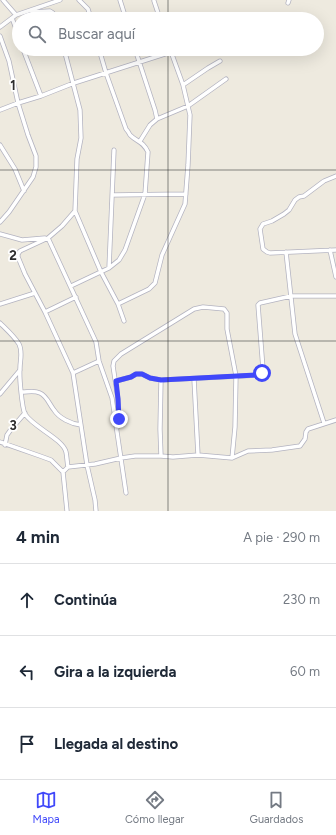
<!DOCTYPE html>
<html lang="es">
<head>
<meta charset="utf-8">
<style>
	body { margin:0; font-family:Figtree,sans-serif; background:#f2f2f3; color:#1f2937 }
	.stop { position:absolute; width:12px; height:12px; margin:-9px; border:3px solid #4048fa; border-radius:50%; background:#fff }
	.stop.end { background:#4048fa; border-color:#fff; box-shadow:0 1px 4px #0008 }
	.list { margin:0; padding:0; list-style:none }
	h2 { display:flex; justify-content:space-between; align-items:center; height:52px; margin:0; padding:0 16px; font-size:17px }
	h2 small { font-size:13px; font-weight:400; color:#747a83 }
	.list li { display:grid; grid-template-columns:26px 1fr auto; gap:12px; align-items:center; box-sizing:border-box; height:72px; padding:0 16px; border-top:1px solid #e0e1e3 }
	.list b { display:block; font-size:15px; white-space:nowrap }
	.list em { font-size:13px; font-style:normal; color:#747a83 }
	.icon { flex:none; width:22px; height:22px; fill:none; stroke:currentColor; stroke-width:2; stroke-linecap:round; stroke-linejoin:round }
	.map { position:relative; flex:none; width:336px; height:511px; overflow:hidden }
	.search { position:absolute; background:#fff; box-shadow:0 4px 16px #0002; left:12px; right:12px; top:12px; height:44px; display:flex; align-items:center; gap:10px; box-sizing:border-box; padding:0 14px; border-radius:22px; color:#747a83; font-size:15px }
	.sheet { height:268px; background:#fff }
	nav { display:flex; justify-content:space-around; align-items:center; box-sizing:border-box; height:56px; border-top:1px solid #e0e1e3; background:#fff; font-size:11px; color:#747a83 }
	nav a { display:grid; justify-items:center; gap:2px }
	nav .on { color:#4048fa }
	.map>svg:first-child { display:block }
	.lines { fill:none; stroke-linecap:round; stroke-linejoin:round }
	.minor-casing { stroke:#b3b3c0; stroke-width:5 }
	.minor { stroke:#fff; stroke-width:3.5 }
	.route { stroke:#4048fa; stroke-width:5 }
	.grid { fill:none; stroke:#2d2d2d; stroke-width:1; stroke-opacity:0.55 }
	.grid-label { font-size:13px; text-anchor:middle; font-weight:bold; fill:#2d2d2d; stroke:#fff; stroke-width:3.5; stroke-linejoin:round; paint-order:stroke }
</style>
</head>
<body>
<div class="map">
<svg width="336" height="511" viewBox="0 0 336 511">
	<rect width="100%" height="100%" fill="#eeeadf"/>
	<g class="lines">
		<defs>
			<path id="minor" d="M3,0L16,15
				M79,0L88,9L91,19
				M120,0L126,19
				M154,1L160,19
				M288,3L289,0
				M32,12L50,11L53,13L55,19
				M12,18L19,37
				M0,27L16,15L60,0
				M0,36L9,61L18,103L28,135L36,156V167L33,177L9,212L0,222
				M23,49L41,96
				M64,49L80,110L81,138L77,159L75,211L62,226L48,238L20,251L18,254V257L25,274L45,312L73,373L87,465L95,500L96,511
				M135,49L155,110L157,119L188,106L226,79
				M183,85L208,68L220,61
				M0,110L18,103L41,96L74,83L171,52
				M140,141L150,125L157,119
				M0,145L15,169L24,191
				M336,176L324,181L304,196L299,197L295,200L289,210L284,214L272,221L263,224L260,229L263,249L267,252L270,253L336,250
				M112,195L186,194
				M75,211L101,272L118,304L124,321
				M0,234L22,240L45,238
				M48,238L96,342L99,361L112,398L126,493
				M330,250L336,277
				M286,252L295,334L324,423
				M109,268L114,150
				M71,286L109,268L119,260L125,250L145,194L148,152C143,141 137,142 130,135C129,133 128,131 126,129L106,73L99,49
				M0,304L35,293
				M118,304L149,289L155,283L162,255L185,204L188,165L190,115L183,85L170,49
				M45,312L76,297
				M0,323C6,329 14,336 19,344C23,352 20,360 20,368C19,376 22,408 25,414C33,427 63,439 66,452C67,457 67,462 68,467L63,472L67,511
				M73,373L99,361
				M194,379L198,455
				M116,381L131,377L136,374H142L150,378L161,380L260,375L262,373L263,369L258,305L260,303L291,296H336
				M22,392C28,392 34,390 40,393C47,396 49,404 54,410C59,418 71,424 81,425
				M0,394L20,370
				M117,428L119,419L118,399L113,366L114,361L121,354L194,309L203,307L224,309L227,313V329L236,376L235,427L232,458
				M0,442L40,456L51,460L63,472
				M5,445L7,435L12,428L25,413
				M161,456L160,429L161,380
				M68,467L95,464L121,458L135,456H161L173,457L198,455L232,458L248,451L272,450L300,446L305,439L306,432L308,429L336,420"/>
		</defs>
		<!-- minor casing -->
		<use href="#minor" class="minor-casing"/>
		<!-- minor -->
		<use href="#minor" class="minor"/>
	</g>
	<g class="lines">
		<!-- route -->
		<path class="route" d="M119,419L118,399L116,381L131,377L136,374H142L150,378L161,380L257,375L262,373"/>
	</g>
	<!-- grid -->
	<path class="grid" d="M168,0V19M168,49V511M0,170H336M0,341H336"/>
	<g class="grid-label">
		<text x="13" y="90">1</text>
		<text x="13" y="260">2</text>
		<text x="13" y="430">3</text>
	</g>
</svg>
<div class="stop" style="left:262px;top:373px"></div>
<div class="stop end" style="left:119px;top:419px"></div>
<div class="search"><svg class="icon" aria-label="search" viewBox="0 0 24 24"><circle cx="10" cy="10" r="6"/><path d="M15 15l6 6"/></svg>Buscar aquí</div>
</div>
<section class="sheet">
<h2>4 min<small>A pie · 290 m</small></h2>
<ul class="list">
<li><svg class="icon" aria-label="ahead" viewBox="0 0 24 24"><path d="M12 20V5M6 11l6-6 6 6"/></svg><div><b>Continúa</b></div><em>230 m</em></li>
<li><svg class="icon" aria-label="left" viewBox="0 0 24 24"><path d="M17 20v-9H6M10 6l-5 5 5 5"/></svg><div><b>Gira a la izquierda</b></div><em>60 m</em></li>
<li><svg class="icon" aria-label="arrive" viewBox="0 0 24 24"><path d="M6 21V4h12l-3 4 3 4H6"/></svg><div><b>Llegada al destino</b></div></li>
</ul>
</section>
<nav>
<a class="on"><svg class="icon" aria-label="map" viewBox="0 0 24 24"><path d="M3 6l6-2 6 2 6-2v14l-6 2-6-2-6 2zM9 4v14M15 6v14"/></svg>Mapa</a>
<a><svg class="icon" aria-label="directions" viewBox="0 0 24 24"><path d="M12 3l9 9-9 9-9-9zM9 14v-3h6M13 9l2 2-2 2"/></svg>Cómo llegar</a>
<a><svg class="icon" aria-label="saved" viewBox="0 0 24 24"><path d="M7 4h10v16l-5-4-5 4z"/></svg>Guardados</a>
</nav>
</body>
</html>
